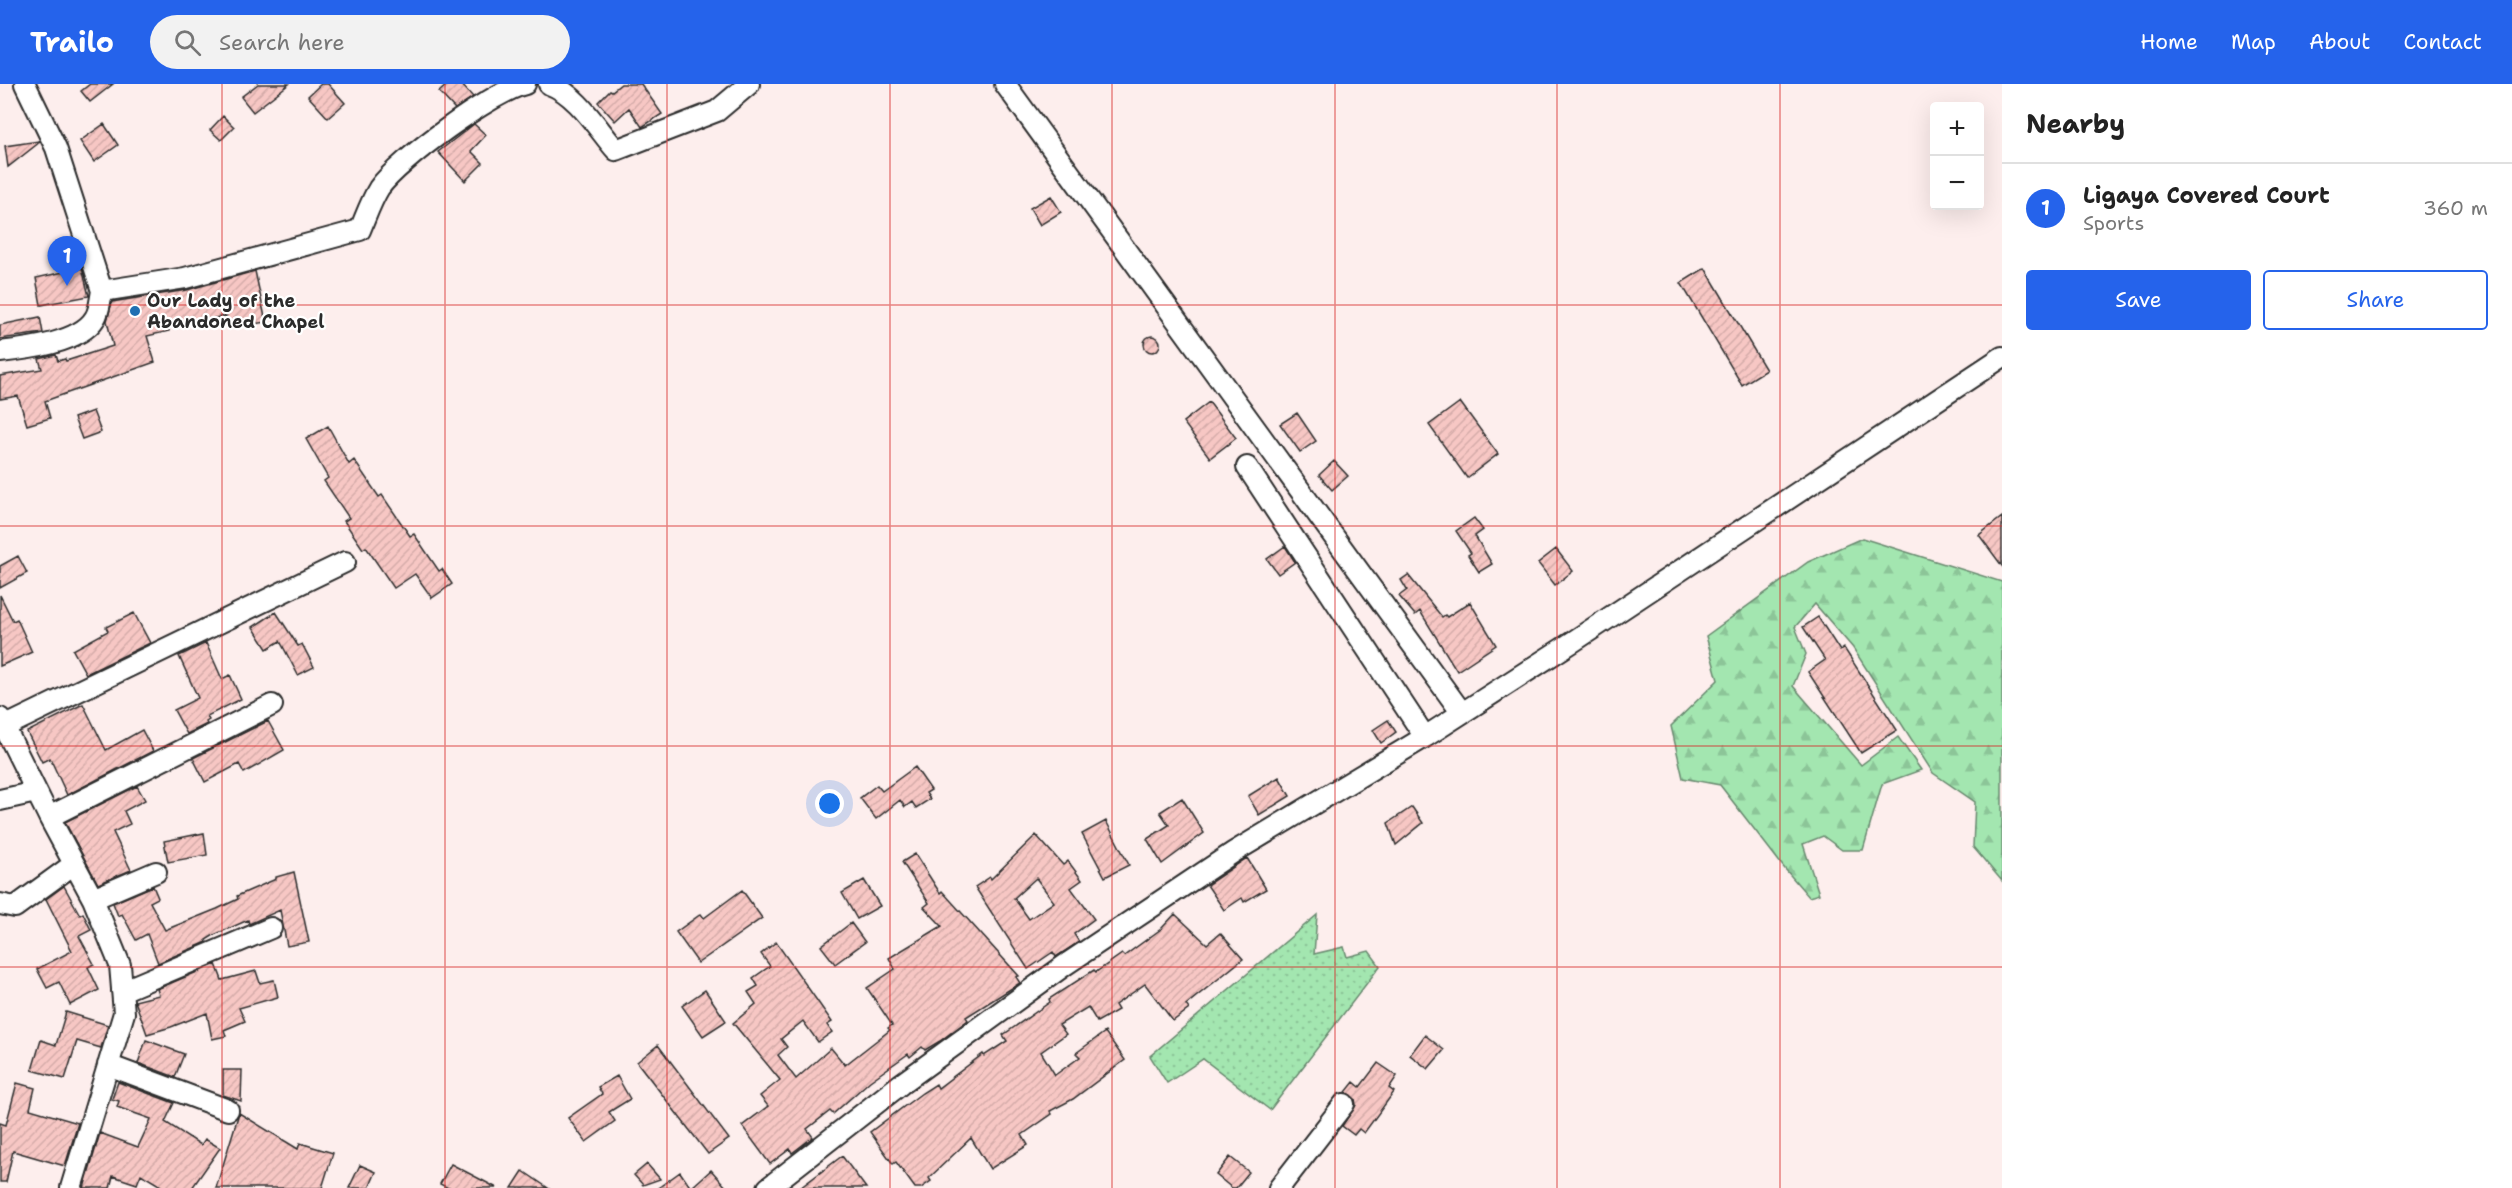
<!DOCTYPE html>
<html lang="en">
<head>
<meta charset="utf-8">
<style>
	body { margin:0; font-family:"Shantell Sans",sans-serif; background:#f2f2f2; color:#222 }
	.controls { position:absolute; right:18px; top:18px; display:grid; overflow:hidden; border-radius:6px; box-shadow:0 6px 24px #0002 }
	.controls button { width:54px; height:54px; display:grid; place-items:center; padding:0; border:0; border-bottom:2px solid #e0e0e0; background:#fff; color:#222; font:30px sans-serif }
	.you { position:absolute; left:830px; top:720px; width:21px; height:21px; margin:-15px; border:4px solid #fff; border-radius:50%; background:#1a73e8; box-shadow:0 0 0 9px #1a73e833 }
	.badge { display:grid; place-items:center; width:39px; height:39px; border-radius:50%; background:#2563eb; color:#fff; font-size:20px; font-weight:700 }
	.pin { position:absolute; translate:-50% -50px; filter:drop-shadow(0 2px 3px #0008) }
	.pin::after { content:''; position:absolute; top:32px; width:21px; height:18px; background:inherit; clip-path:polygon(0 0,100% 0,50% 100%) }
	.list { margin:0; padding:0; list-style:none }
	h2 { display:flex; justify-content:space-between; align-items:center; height:78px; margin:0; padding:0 24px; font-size:26px }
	h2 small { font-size:20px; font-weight:400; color:#767676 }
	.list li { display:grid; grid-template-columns:39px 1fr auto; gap:18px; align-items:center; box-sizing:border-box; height:90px; padding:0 24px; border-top:2px solid #e0e0e0 }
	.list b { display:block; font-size:22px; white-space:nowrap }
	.list p { margin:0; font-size:20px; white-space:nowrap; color:#767676 }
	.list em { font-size:20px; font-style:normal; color:#767676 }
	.actions { display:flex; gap:12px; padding:18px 24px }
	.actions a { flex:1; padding:14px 0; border:2px solid #2563eb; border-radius:6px; text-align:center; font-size:21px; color:#2563eb }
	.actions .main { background:#2563eb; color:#fff }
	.icon { flex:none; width:33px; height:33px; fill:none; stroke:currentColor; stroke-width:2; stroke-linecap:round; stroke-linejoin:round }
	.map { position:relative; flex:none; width:2002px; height:1104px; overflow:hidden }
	header { display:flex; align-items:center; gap:36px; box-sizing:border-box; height:84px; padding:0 30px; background:#2563eb; color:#fff }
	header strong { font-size:28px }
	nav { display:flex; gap:33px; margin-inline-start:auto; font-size:21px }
	.search { width:420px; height:54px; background:#f2f2f2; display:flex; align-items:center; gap:15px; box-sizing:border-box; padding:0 21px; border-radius:33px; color:#767676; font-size:22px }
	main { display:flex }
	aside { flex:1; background:#fff }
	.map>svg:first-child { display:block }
	.grass { fill:url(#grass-dots); stroke:#67886e; stroke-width:1.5 }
	.forest { fill:url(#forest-firs); stroke:#67886e; stroke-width:1.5 }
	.building { fill:url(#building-hatch); stroke:#2b2b2b; stroke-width:1.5; fill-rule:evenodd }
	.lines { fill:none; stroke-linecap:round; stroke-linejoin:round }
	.minor-casing { stroke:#2b2b2b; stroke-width:24 }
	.minor { stroke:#fff; stroke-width:20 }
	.grid { fill:none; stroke:#d62828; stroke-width:1.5; stroke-opacity:0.55 }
	.poi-dot { fill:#1f6fb2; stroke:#fff; stroke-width:2 }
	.labels { text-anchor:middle; stroke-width:4.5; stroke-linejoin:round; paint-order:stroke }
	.poi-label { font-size:18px; font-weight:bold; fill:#2b2b2b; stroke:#fff; text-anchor:start }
</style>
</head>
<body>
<header>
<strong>Trailo</strong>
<div class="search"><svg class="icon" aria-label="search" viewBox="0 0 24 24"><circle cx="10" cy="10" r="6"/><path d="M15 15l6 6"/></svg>Search here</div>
<nav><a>Home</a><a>Map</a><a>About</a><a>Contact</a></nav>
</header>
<main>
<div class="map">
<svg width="2002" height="1104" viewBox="0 0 2002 1104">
	<defs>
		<pattern id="grass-dots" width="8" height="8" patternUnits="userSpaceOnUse" patternTransform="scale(1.5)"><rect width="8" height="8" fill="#a3e6b0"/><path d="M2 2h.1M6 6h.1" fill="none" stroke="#8cc598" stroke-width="1.8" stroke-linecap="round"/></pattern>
		<pattern id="forest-firs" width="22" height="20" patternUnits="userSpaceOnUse" patternTransform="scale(1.5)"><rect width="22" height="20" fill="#a3e6b0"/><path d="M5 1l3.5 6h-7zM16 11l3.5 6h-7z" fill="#8cc598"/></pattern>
		<pattern id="building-hatch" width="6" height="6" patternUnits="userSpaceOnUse" patternTransform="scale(1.5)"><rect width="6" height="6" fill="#f7c7c4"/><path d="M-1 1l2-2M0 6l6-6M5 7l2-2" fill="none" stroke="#d4aba9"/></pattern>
	</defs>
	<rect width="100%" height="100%" fill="#fdeeed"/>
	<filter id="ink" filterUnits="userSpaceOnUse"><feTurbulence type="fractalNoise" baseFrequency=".0167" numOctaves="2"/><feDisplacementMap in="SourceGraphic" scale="12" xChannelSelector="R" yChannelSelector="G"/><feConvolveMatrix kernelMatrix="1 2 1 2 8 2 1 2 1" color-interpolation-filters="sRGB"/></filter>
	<g filter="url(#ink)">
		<!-- grass -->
		<path class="grass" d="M1317,831L1314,870L1344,863L1347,873L1369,867L1380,882L1270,1026L1203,975L1167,999L1150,972Z"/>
		<!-- forest -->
		<path class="forest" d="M1862,454L2002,498V797L1973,763L1975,718L1933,689L1853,564L1815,520L1795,543L1806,570L1793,602L1861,681L1898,653L1921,686L1882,700L1863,766H1842L1823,752L1803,760L1819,810L1809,813L1785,785L1720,701L1683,694L1671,642L1718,596L1706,552L1808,478Z"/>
		<!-- building -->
		<path class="building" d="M90,0H113L90,18L81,7Z
			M258,0H289L253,28L241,13Z
			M321,0H328L345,19L328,34L308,12Z
			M448,0H461L473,13L455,25L439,8Z
			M621,0H641L662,30L642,43L629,24L615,37L598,18L610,6L612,7Z
			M223,32L234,43L221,56L210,46Z
			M104,40L118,61L94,78L80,57Z
			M474,40L486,51L471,67L483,79L465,97L438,68Z
			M39,57L40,58L8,83L5,62Z
			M1051,112L1061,128L1040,141L1030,124Z
			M82,184L89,212L41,221L36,194Z
			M1705,184L1766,286L1742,301L1681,199Z
			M255,187L266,238L228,244L226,232L168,243L169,247L147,252L155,278L45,317L50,334L27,341L18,312L0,315V292L42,285L39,275L56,271L58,277L65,275L66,277L113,262L107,237L112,218L187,206Z
			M40,233L43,249L0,255V241Z
			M1144 260a8 8 0 1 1 16 0a8 8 0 1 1-16 0Z
			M1209,318L1236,354L1210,374L1183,338Z
			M1460,318L1498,370L1467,394L1429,341Z
			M93,327L101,348L82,355L74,334Z
			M1297,329L1316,357L1300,368L1280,340Z
			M328,342L349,380L354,376L379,413L382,411L410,452L414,450L439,487L442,485L452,500L432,514L415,490L394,504L366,463L363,465L344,437L349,434L324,397L328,394L306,355Z
			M1334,377L1348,392L1332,406L1319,391Z
			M2002,433V482L1979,451Z
			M1474,434L1483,446L1475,452L1492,480L1479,488L1468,471L1471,469L1456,447Z
			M1285,462L1295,478L1278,490L1267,475Z
			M1556,465L1573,487L1555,501L1538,479Z
			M18,472L27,489L0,504V482Z
			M1408,491L1442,533L1445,531L1447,533L1470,518L1496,561L1457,587L1420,527L1415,531L1399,512L1407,506L1401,496Z
			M0,511L13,537L17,535L32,568L0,582Z
			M276,528L298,562L302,560L314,583L298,591L280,557L267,565L253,543Z
			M134,529L150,559L86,590L73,566L108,547L106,543Z
			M1818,533L1840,567L1844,564L1897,646L1861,669L1808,588L1825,576L1803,543Z
			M206,559L222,595L230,591L241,615L207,632L209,636L206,638L207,640L187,650L174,626L198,614L179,572Z
			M83,620L106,666L142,646L153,667L67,711L50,674L42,678L27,648Z
			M1388,636L1396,648L1381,659L1373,646Z
			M268,637L284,666L244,689L239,680L205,698L193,674Z
			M915,683L931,706L926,709L930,715L916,724L912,718L905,723L900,716L876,735L860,714L877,701L882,707Z
			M1279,693L1290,712L1259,731L1248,712Z
			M137,702L145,716L124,727L130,740L113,748L131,786L98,800L65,738Z
			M1182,714L1204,749L1162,780L1147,755L1169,741L1160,728Z
			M1412,723L1423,739L1396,761L1388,739Z
			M1106,737L1129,781L1105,793L1082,750Z
			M204,749L207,771L168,778L164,757Z
			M1036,751L1063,781L1068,777L1082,796L1071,804L1094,835L1074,850L1079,858L1056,873L1053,868L1028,885L975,803L990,793L991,795ZM1036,794L1054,818L1029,835L1014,814Z
			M915,770L940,809L942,807L1019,892L1016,893L1020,899L966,933L968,936L940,957L925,966L922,963L910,973L908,970L870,997L833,1030L830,1027L807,1045L813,1053L792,1069L790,1065L770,1080L742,1042L768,1022L760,1012L780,996L733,939L756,920L748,908L758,902L753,894L770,882L761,870L776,858L832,938L827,941L832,948L818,958L803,937L781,955L787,963L778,971L796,995L831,964L845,981L890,946L888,944L892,941L867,904L895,885L889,874L942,842L924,823L929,819L902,778Z
			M1247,774L1266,805L1244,818L1242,814L1224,826L1207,801Z
			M294,788L309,858L287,862L280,826L249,840L248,836L214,851L206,856L207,858L158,879L147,850L136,856L122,830L118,832L113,819L153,802L158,814L150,818L165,846L217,825L238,815L237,812L276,795V793Z
			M864,796L880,822L857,835L842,809Z
			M64,802L80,831L83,829L91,846L79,852L94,880L88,883L99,906L70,921L59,898L47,904L37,885L72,867L46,815Z
			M742,806L762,834L698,879L676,848L701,830L704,834Z
			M1175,830L1207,860L1220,849L1243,875L1186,921L1189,925L1173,937L1145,900L1115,921L1118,926L1097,938L1088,923L1059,941L1066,950L1041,968L1055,991L1080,973L1076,969L1105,948L1125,976L1073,1015L1050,1027L1052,1030L1022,1051L1028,1061L990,1085L971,1054L929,1094L931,1097L921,1104H915L896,1078L893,1080L870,1048L922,1009L936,1000L938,1004L983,970L984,972L1007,957L1003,951L1050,918L1049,915L1094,886L1096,888L1122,870L1124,872L1161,845Z
			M851,839L865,858L835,880L821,862Z
			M216,880L222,896L256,887L260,899L274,896L278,913L239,924L245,937L224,946L226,952L212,955L207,929L171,943L147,950L135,917L159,911L157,905Z
			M705,906L726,937L703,952L682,922Z
			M66,928L108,941L101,964L77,957L65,995L32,986L41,956L56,961Z
			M1425,951L1444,966L1428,985L1410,971Z
			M146,956L184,970L175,993L138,979Z
			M658,961L729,1055L708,1070L637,978Z
			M1378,979L1397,992L1389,1004L1394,1008L1364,1049L1359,1045L1354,1051L1342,1042L1356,1021L1355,1015L1346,1008L1354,998L1360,1003Z
			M223,986H242L241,1017L223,1011Z
			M617,992L630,1015L609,1028L615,1037L586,1058L568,1034L602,1010L598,1003Z
			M118,998L174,1019L165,1038L201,1061L205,1055L220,1064L192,1104H164L141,1090L137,1100L113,1092L110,1104H84L100,1049L138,1063L151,1035L117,1023L119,1017L112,1015Z
			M17,999L35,1004L30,1025L78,1039L65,1082L13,1067L6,1098H0V1039L6,1041Z
			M239,1029L298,1065L300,1059L333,1069L322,1104H216Z
			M842,1072L866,1104H800Z
			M1230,1073L1249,1088L1236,1104H1232L1216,1091Z
			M451,1080L497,1104H448L440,1100Z
			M647,1080L660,1095L643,1101L634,1091Z
			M360,1081L376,1088L369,1104H349Z
			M711,1086L727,1104H691Z
			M523,1087L548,1104H512Z
			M680,1088L691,1104H658Z"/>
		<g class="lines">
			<defs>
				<path id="minor" d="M25,0L56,64L102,207L185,194L360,146C366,132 371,117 379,104C399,76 492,8 525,0
					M549,0C577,10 597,44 616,66L717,27L749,0
					M1005,0L1462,629
					M0,268C27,265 80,259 95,234C100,226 100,216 102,207
					M1247,383L1425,653
					M0,634L49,733L93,815L120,881L124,929L71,1104
					M4,643L345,478
					M0,716L36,708
					M49,733L272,621
					M93,815L156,788
					M0,820L15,823L74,780
					M122,907L271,844
					M108,981L228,1026
					M768,1104L901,1000L1065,881L1234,768L1425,653L1574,557L2002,273
					M1279,1104L1344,1020"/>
			</defs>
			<!-- minor casing -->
			<use href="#minor" class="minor-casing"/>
			<!-- minor -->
			<use href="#minor" class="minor"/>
		</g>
	</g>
	<!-- grid -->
	<path class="grid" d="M222,0V1104M445,0V1104M667,0V1104M890,0V1104M1112,0V1104M1335,0V1104M1557,0V1104M1780,0V1104M0,221H2002M0,442H2002M0,662H2002M0,883H2002"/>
	<!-- markers -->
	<circle class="poi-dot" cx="135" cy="227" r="6"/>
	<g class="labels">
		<!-- poi labels -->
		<g class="poi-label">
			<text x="147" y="223">Our Lady of the<tspan x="147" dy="21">Abandoned Chapel</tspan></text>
		</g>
	</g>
</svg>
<div class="controls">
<button>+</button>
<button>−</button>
</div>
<div class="you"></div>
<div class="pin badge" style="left:67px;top:202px">1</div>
</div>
<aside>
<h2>Nearby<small></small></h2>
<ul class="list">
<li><span class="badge">1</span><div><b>Ligaya Covered Court</b><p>Sports</p></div><em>360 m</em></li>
</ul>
<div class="actions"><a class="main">Save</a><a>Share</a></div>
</aside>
</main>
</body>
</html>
